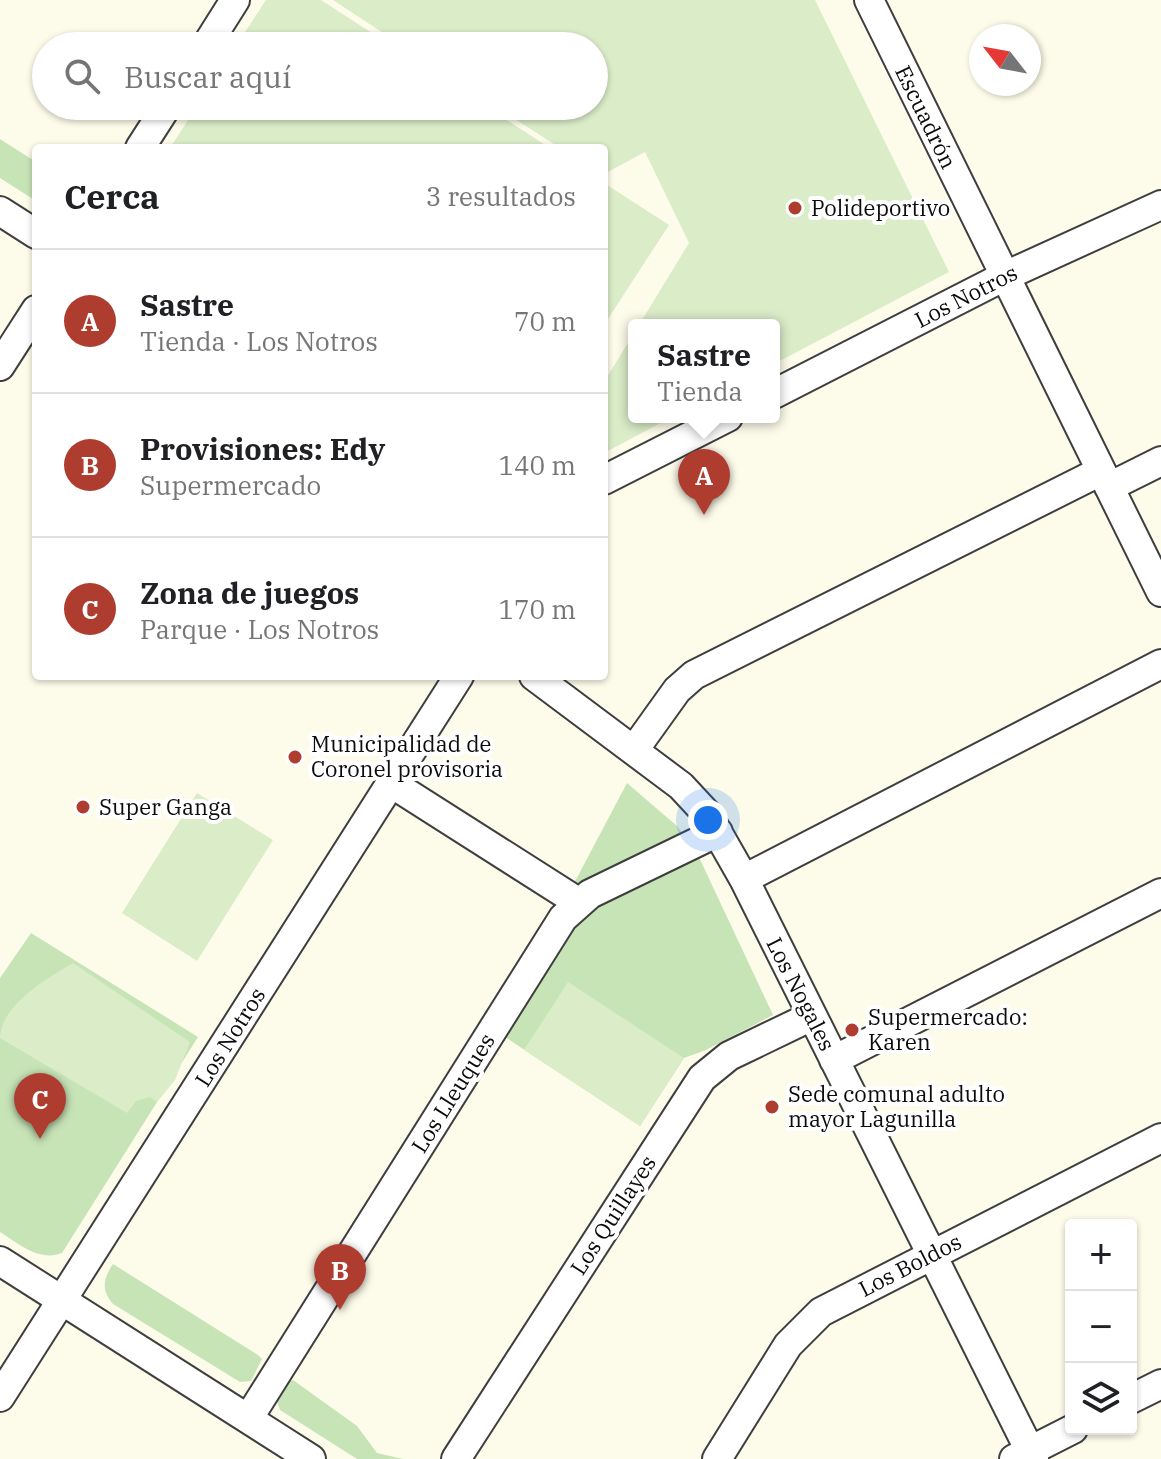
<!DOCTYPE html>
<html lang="es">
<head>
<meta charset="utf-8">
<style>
	body { margin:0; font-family:"IBM Plex Serif",serif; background:#f2f2f2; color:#202124 }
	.controls { position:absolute; right:24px; bottom:24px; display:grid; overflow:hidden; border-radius:8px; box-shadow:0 2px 6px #0004 }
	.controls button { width:72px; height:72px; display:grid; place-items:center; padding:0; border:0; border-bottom:2px solid #e0e0e0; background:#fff; color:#202124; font:40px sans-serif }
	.compass { position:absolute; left:969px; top:24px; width:72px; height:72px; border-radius:50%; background:#fff; box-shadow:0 2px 6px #0004; rotate:301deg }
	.you { position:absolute; left:708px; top:820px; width:28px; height:28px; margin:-20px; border:6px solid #fff; border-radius:50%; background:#1a73e8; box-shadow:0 0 0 12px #1a73e833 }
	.badge { display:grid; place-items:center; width:52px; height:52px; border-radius:50%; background:#ae3d30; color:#fff; font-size:26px; font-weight:700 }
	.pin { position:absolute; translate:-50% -66px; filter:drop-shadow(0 2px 4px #0008) }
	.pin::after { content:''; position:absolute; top:42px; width:28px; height:24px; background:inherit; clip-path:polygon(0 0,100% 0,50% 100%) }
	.popup { position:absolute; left:628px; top:319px; width:152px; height:104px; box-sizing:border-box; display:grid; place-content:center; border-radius:8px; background:#fff; filter:drop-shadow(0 2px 6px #0005); font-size:26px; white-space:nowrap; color:#757577 }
	.popup b { font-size:30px; color:#202124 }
	.popup::after { content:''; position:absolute; left:50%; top:100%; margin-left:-16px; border:16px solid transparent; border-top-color:#fff }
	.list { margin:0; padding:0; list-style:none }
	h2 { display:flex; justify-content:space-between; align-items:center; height:104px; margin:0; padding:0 32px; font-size:34px }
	h2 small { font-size:26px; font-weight:400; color:#757577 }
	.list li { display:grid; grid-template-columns:52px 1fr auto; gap:24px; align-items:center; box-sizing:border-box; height:144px; padding:0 32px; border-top:2px solid #e0e0e0 }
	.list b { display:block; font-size:30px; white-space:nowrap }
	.list p { margin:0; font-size:26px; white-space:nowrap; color:#757577 }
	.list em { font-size:26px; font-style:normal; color:#757577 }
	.icon { flex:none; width:44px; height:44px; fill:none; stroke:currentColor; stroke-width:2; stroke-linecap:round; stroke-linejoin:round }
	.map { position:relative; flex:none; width:1161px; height:1459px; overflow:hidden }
	.search { position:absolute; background:#fff; box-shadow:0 2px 6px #0004; left:32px; top:32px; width:576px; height:88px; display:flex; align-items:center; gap:20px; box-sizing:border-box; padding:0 28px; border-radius:44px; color:#757577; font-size:30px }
	.panel { position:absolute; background:#fff; box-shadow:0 2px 6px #0004; left:32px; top:144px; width:576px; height:536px; border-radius:8px }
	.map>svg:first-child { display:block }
	.green { fill:#c7e4b7 }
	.pitch { fill:#daecc8 }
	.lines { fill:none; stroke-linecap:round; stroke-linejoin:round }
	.minor-casing { stroke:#3e3e3e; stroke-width:32 }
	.minor { stroke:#fff; stroke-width:28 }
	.poi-dot { fill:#ae3d30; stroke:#fff; stroke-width:3 }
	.labels { text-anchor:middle; stroke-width:8; stroke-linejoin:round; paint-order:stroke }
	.street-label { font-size:22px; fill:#0b0b0b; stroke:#fff }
	.poi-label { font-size:22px; fill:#0b0b0b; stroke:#fff; text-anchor:start }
</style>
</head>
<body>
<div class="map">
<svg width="1161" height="1459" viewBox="0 0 1161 1459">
	<rect width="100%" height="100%" fill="#fdfcea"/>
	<!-- green -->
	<path class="green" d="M0,139L36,162V201L0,178Z
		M627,783L677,826L697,853L773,1015L706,1050L684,1058L640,1126L496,1031Z
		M31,933L198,1037L62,1253C39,1262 19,1244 0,1232V978Z
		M113,1264L258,1355L262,1359L251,1381L240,1382L113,1304C101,1290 103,1279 113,1264Z
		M293,1380L357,1426L377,1453L403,1459H357L280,1410L276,1398L286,1383Z"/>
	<!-- pitch -->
	<path class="pitch" d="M266,0H321L392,46H236Z
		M333,0H815L949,272L774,364V325H639L689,243L645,152L604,174V148H560L495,106H594V46H403Z
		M197,106H485L550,148H170Z
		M604,183L669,225L604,325Z
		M634,333V417H672L604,453V382Z
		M197,793L273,840L197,961L122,913Z
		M73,963L190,1042L175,1080L157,1102L150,1097L136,1101L127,1113L0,1038C0,1006 47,978 73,963Z
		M568,982L684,1058L640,1126L524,1050Z"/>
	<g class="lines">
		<defs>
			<path id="minor" d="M869,0L1161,592
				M206,46L235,0
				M140,148L167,106
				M0,211L36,234
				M0,366L36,310
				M774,394L1003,277L1161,205
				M604,480L728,417
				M1109,487L1161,461
				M534,676L681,786L707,814L744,879L1034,1459
				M634,750L677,690L694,675L1101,471
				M391,783L578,902
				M744,879L1161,664
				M834,1060L1161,893
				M0,1261L311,1459
				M0,1397L459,676
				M1131,1399L1161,1384
				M248,1419L563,918L590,894L718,832
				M456,1459L702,1078L729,1056L812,1016
				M717,1459L788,1345L821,1312L1161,1138
				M1014,1459L1073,1429"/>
		</defs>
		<!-- minor casing -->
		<use href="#minor" class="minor-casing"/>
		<!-- minor -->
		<use href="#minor" class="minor"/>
	</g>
	<!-- markers -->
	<g class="poi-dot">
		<circle cx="795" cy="208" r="8"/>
		<circle cx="295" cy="757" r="8"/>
		<circle cx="83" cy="807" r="8"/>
		<circle cx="852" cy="1030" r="8"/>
		<circle cx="772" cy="1107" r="8"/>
	</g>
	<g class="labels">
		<!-- street labels -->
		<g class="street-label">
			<text transform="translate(926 117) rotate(64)" y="8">Escuadrón</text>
			<text transform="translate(966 296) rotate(-27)" y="8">Los Notros</text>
			<text transform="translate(801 994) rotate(63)" y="8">Los Nogales</text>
			<text transform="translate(230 1037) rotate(-58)" y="8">Los Notros</text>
			<text transform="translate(453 1093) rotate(-58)" y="8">Los Lleuques</text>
			<text transform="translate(613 1215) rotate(-57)" y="8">Los Quillayes</text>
			<text transform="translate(910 1265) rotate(-27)" y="8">Los Boldos</text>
		</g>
		<!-- poi labels -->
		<g class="poi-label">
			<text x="811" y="216">Polideportivo</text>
			<text x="311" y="752">Municipalidad de<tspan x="311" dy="25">Coronel provisoria</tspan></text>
			<text x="99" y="815">Super Ganga</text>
			<text x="868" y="1025">Supermercado:<tspan x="868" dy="25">Karen</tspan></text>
			<text x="788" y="1102">Sede comunal adulto<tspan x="788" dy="25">mayor Lagunilla</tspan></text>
		</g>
	</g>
</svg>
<div class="controls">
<button>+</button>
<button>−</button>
<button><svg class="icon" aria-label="layers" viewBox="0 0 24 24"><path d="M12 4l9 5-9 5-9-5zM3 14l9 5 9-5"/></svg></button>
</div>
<svg class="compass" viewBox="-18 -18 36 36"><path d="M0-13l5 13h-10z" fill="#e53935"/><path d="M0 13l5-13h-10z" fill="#757577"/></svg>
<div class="you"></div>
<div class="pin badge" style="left:704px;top:515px">A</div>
<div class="popup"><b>Sastre</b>Tienda</div>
<div class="pin badge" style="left:340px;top:1310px">B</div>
<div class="pin badge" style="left:40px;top:1139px">C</div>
<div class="search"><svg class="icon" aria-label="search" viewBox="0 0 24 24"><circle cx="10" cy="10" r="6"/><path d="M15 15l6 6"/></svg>Buscar aquí</div>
<section class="panel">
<h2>Cerca<small>3 resultados</small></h2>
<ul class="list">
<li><span class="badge">A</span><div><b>Sastre</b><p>Tienda · Los Notros</p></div><em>70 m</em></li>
<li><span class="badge">B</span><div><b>Provisiones: Edy</b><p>Supermercado</p></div><em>140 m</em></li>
<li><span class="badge">C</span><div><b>Zona de juegos</b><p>Parque · Los Notros</p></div><em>170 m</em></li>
</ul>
</section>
</div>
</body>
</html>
